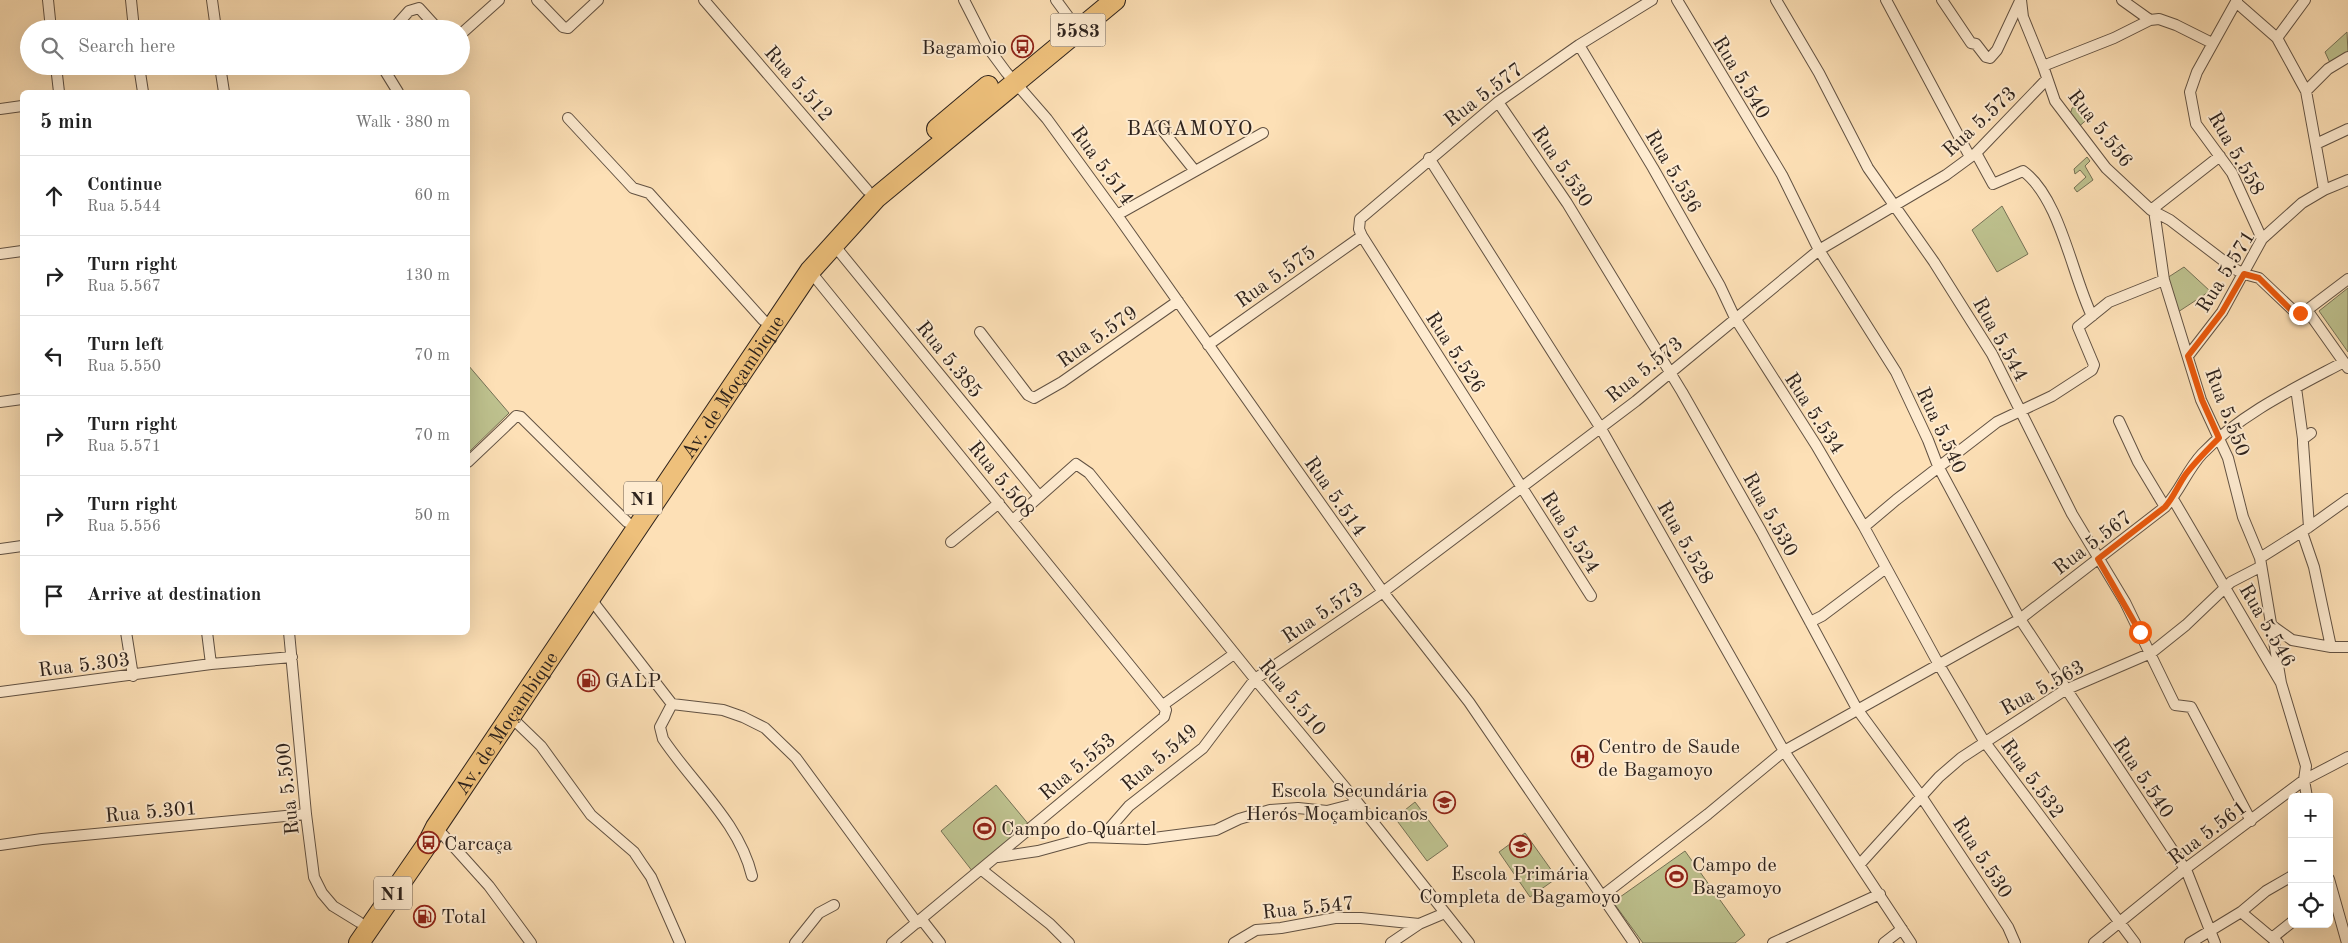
<!DOCTYPE html>
<html lang="en">
<head>
<meta charset="utf-8">
<style>
	body { margin:0; font-family:"Old Standard TT",serif; background:#f2f2f2; color:#222 }
	.controls { position:absolute; right:15px; bottom:15px; display:grid; overflow:hidden; border-radius:8px; box-shadow:0 5px 20px #0002 }
	.controls button { width:45px; height:45px; display:grid; place-items:center; padding:0; border:0; border-bottom:1px solid #e0e0e0; background:#fff; color:#222; font:25px sans-serif }
	.stop { position:absolute; width:15px; height:15px; margin:-11px; border:4px solid #ea580c; border-radius:50%; background:#fff }
	.stop.end { background:#ea580c; border-color:#fff; box-shadow:0 1px 5px #0008 }
	.list { margin:0; padding:0; list-style:none }
	h2 { display:flex; justify-content:space-between; align-items:center; height:65px; margin:0; padding:0 20px; font-size:21px }
	h2 small { font-size:16px; font-weight:400; color:#767676 }
	.list li { display:grid; grid-template-columns:32px 1fr auto; gap:15px; align-items:center; box-sizing:border-box; height:80px; padding:0 20px; border-top:1px solid #e0e0e0 }
	.list b { display:block; font-size:19px; white-space:nowrap }
	.list p { margin:0; font-size:16px; white-space:nowrap; color:#767676 }
	.list em { font-size:16px; font-style:normal; color:#767676 }
	.icon { flex:none; width:28px; height:28px; fill:none; stroke:currentColor; stroke-width:2; stroke-linecap:round; stroke-linejoin:round }
	.map { position:relative; flex:none; width:2348px; height:943px; overflow:hidden }
	.search { position:absolute; background:#fff; box-shadow:0 5px 20px #0002; left:20px; top:20px; width:450px; height:55px; display:flex; align-items:center; gap:12px; box-sizing:border-box; padding:0 18px; border-radius:28px; color:#767676; font-size:19px }
	.panel { position:absolute; background:#fff; box-shadow:0 5px 20px #0002; left:20px; top:90px; width:450px; height:545px; border-radius:8px }
	.map>svg:first-child { display:block }
	.green { fill:#bec28f; stroke:#767256 }
	.lines { fill:none; stroke-linecap:round; stroke-linejoin:round }
	.street-casing { stroke:#625243; stroke-width:12 }
	.highway-casing { stroke:#2e231d; stroke-width:22 }
	.street { stroke:#feebd0; stroke-width:10 }
	.highway { stroke:#eec07b; stroke-width:20 }
	.route { stroke:#ea580c; stroke-width:6 }
	.labels { text-anchor:middle; stroke-width:4; stroke-linejoin:round; paint-order:stroke }
	.shield { fill:#feebd0; stroke:#6c5f53; stroke-width:1 }
	.shield-label { font-size:19px; font-weight:bold; fill:#2e231d }
	.poi-label { font-size:20px; fill:#2e231d; stroke:#feebd0; text-anchor:start }
	.street-label { font-size:20px; fill:#2e231d; stroke:#feebd0 }
	.neighbourhood-label { font-size:21px; letter-spacing:1px; fill:#2e231d; stroke:#feebd0 }
</style>
</head>
<body>
<div class="map">
<svg width="2348" height="943" viewBox="0 0 2348 943">
	<rect width="100%" height="100%" fill="#fde0b6"/>
	<filter id="stains"><feTurbulence type="fractalNoise" baseFrequency=".004" numOctaves="4"/><feColorMatrix values="0 0 0 0 .2 0 0 0 0 .09 0 0 0 0 .02 0 0 0 .5 -.17"/></filter>
	<radialGradient id="worn" r=".72"><stop offset=".6" stop-color="#630" stop-opacity="0"/><stop offset="1" stop-color="#630" stop-opacity=".3"/></radialGradient>
	<!-- green -->
	<path class="green" d="M2347,32L2348,53L2331,65L2325,52Z
		M2079,105L2090,117L2077,128L2066,112H2071L2072,108Z
		M2087,157L2090,161L2085,166L2093,180L2077,192L2074,188L2086,177L2080,170L2075,174L2074,169Z
		M2002,206L2028,254L1997,272L1972,230Z
		M2184,267L2210,291L2178,312L2167,278Z
		M2348,288V352L2319,311Z
		M468,365L509,413L468,453Z
		M996,785L1030,826L973,872L941,831Z
		M1415,802L1448,846L1427,861L1395,818Z
		M1525,833L1557,878L1530,897L1499,852Z
		M1685,851L1745,935L1735,943H1643L1613,902Z"/>
	<g class="lines">
		<defs>
			<path id="street" d="M48,0L51,29
				M131,0L134,29
				M212,0L216,29
				M537,0L563,27L568,28L598,0
				M704,0L867,190
				M964,0L989,49L1006,72L1047,119L1117,215L1383,592L1469,702L1634,943
				M1056,0L1070,19
				M1677,0L1782,175L1819,250L1896,372L1928,440L1938,466L2020,619L2187,872L2215,943
				M1776,0L1819,73L1868,168L1934,262L1992,354L2072,514L2125,602L2175,705L2191,707L2251,821
				M1886,0L1970,157
				M1942,0L1971,43L1976,44L1986,57L1990,58L1997,50L2020,1
				M2021,0L2023,17L2043,66L2055,101L2106,168L2151,210
				M2122,0L2150,20
				M2237,0L2197,72L2190,92L2196,124L2232,173L2262,239
				M2237,3L2277,38L2306,91L2324,190
				M393,29L409,11L419,8L438,29
				M461,34L499,0
				M2277,38L2305,0
				M1579,45L1653,168L1720,286L1735,318L1816,445L1864,527L1938,663L1984,741L2135,943
				M56,66L59,92
				M139,66L143,92
				M220,66L224,92
				M382,66L398,92
				M2043,66L2114,38L2150,20L2159,19L2176,25L2212,43
				M2306,91L2328,69L2348,57
				M1498,102L1567,203L1682,392L1761,531L1857,709L1921,796L2008,927L2015,943
				M0,109L22,106
				M568,118L633,188L649,193L763,320
				M1159,126L1195,171
				M2316,144L2348,129
				M1976,153L1993,184L2023,171C2060,198 2072,275 2092,316
				M1429,158L1600,427L1784,751L1911,943
				M2151,210L2170,220L2233,268L2244,274L2259,278L2297,314L2307,310L2348,279
				M2151,210L2220,156
				M2154,210L2164,280L2201,400L2228,458L2243,517L2260,558L2281,683
				M1117,215L1263,133
				M834,245L1039,496
				M0,254L22,251
				M810,271L1166,710L1164,717L892,943
				M2307,310L2348,368
				M980,332L1028,395L1034,398L1062,382L1178,301
				M1208,345L1362,236
				M2188,356L2222,312L2262,239L2302,203L2324,190L2348,180
				M2296,388L2303,439
				M0,402L22,399
				M2119,421L2138,462L2165,507
				M468,462L510,422L516,416L521,417L627,522
				M2173,499L2281,683L2306,766L2304,780L2307,797
				M1013,520L1076,464L1089,473L1255,679L1358,803L1469,943
				M1864,527L1896,500L1997,422L2052,396L2092,370L2094,365L2078,327L2109,302L2164,280
				M2309,527L2303,443V439L2311,433
				M2302,532L2314,567L2331,647
				M951,542L999,503
				M0,549L22,546
				M2260,558L2309,527L2348,499
				M1591,596L1362,236L1359,229L1360,219L1498,102L1579,45L1652,0
				M590,598L672,704L723,710L743,717L765,728L796,758L917,923
				M1810,622L1822,616L1886,568
				M2271,625L2292,640L2331,647H2348
				M126,632L133,676
				M207,632L211,664
				M289,632L306,814L314,877L322,893L333,906L359,922
				M0,692L211,664L292,657
				M672,704L660,727L663,739C693,784 739,822 752,876
				M1163,705L1234,654
				M511,717L541,746L591,815L634,852L642,864L651,877L680,943
				M436,827L489,886L531,943
				M1102,837L1129,806L1203,748L1255,679L1383,592L1636,401L1819,250L1946,175L1976,153L2047,79
				M0,845L42,839L306,814
				M998,857L1038,851L1089,837L1146,839L1216,830L1239,819L1270,810L1298,808L1327,811L1358,803
				M1860,864L1939,777L1961,758L2065,690L2151,653L2186,625L2231,582L2260,567
				M982,870L1050,924L1069,943
				M2329,879L2347,943
				M1602,896L1708,814L1784,751L2020,619L2165,507C2180,491 2187,470 2202,454C2240,414 2295,388 2344,362
				M2241,912L2278,943
				M922,920L940,943
				M2272,938L2292,922
				M795,943L819,913L834,905
				M1234,943L1256,930L1281,928L1335,918H1361L1419,924
				M1391,943L1419,924L1445,913
				M1773,943L1880,894
				M1884,943L1902,929
				M2094,943L2185,869L2304,780L2348,757
				M2190,943L2241,912L2266,891L2292,876"/>
			<g id="highway">
				<path d="M937,129L988,86"/>
				<path id="s1" d="M359,943L428,843L436,827L810,271L876,198L1115,0"/>
			</g>
		</defs>
		<!-- street casing -->
		<use href="#street" class="street-casing"/>
		<!-- highway casing -->
		<use href="#highway" class="highway-casing"/>
		<!-- street -->
		<use href="#street" class="street"/>
		<!-- highway -->
		<use href="#highway" class="highway"/>
	</g>
	<g class="lines">
		<!-- route -->
		<path class="route" d="M2140,632L2098,559L2165,507C2174,497 2178,485 2186,474C2196,461 2207,450 2219,438L2202,400L2188,356L2222,312L2244,274L2259,278L2293,312L2300,313"/>
	</g>
	<!-- icons -->
	<defs>
		<symbol id="bus-ring" viewBox="-11 -11 22 22"><circle r="9.5" fill="#feebd0" stroke="#8f2418" stroke-width="1.5"/><path d="M-5-6H5V4H4V6H2V4H-2V6H-4V4H-5ZM-3.5-4V0h7V-4ZM-3.5 1.2v1.5H-2V1.2ZM2 1.2v1.5H3.5V1.2Z" fill="#8f2418"/></symbol>
		<symbol id="fuel-ring" viewBox="-11 -11 22 22"><circle r="9.5" fill="#feebd0" stroke="#8f2418" stroke-width="1.5"/><path d="M-5.5-6h7V0h2V4h1.3V-2.5L3-4.5l.8-.8L6-3V5H2.5V1h-1V6h-7ZM-4.2-4.7v3.2H.2V-4.7Z" fill="#8f2418"/></symbol>
		<symbol id="hospital-ring" viewBox="-11 -11 22 22"><circle r="9.5" fill="#feebd0" stroke="#8f2418" stroke-width="1.5"/><path d="M-5-5h3v3.5h4V-5h3V5h-3V1.5h-4V5h-3Z" fill="#8f2418"/></symbol>
		<symbol id="school-ring" viewBox="-11 -11 22 22"><circle r="9.5" fill="#feebd0" stroke="#8f2418" stroke-width="1.5"/><path d="M0-5L7-2L0 1L-7-2ZM-4 1L0 2.5L4 1V4Q0 6-4 4Z" fill="#8f2418"/></symbol>
		<symbol id="stadium-ring" viewBox="-11 -11 22 22"><circle r="9.5" fill="#feebd0" stroke="#8f2418" stroke-width="1.5"/><path d="M0-5a6.5 5 0 1 0 0 10a6.5 5 0 1 0 0-10ZM-3.5-1.8h7v3.6h-7Z" fill="#8f2418"/></symbol>
	</defs>
	<g fill-rule="evenodd">
		<use href="#bus-ring" x="1010" y="34" width="25" height="25"/>
		<use href="#fuel-ring" x="576" y="668" width="25" height="25"/>
		<use href="#hospital-ring" x="1570" y="744" width="25" height="25"/>
		<use href="#school-ring" x="1432" y="790" width="25" height="25"/>
		<use href="#stadium-ring" x="972" y="816" width="25" height="25"/>
		<use href="#bus-ring" x="416" y="830" width="25" height="25"/>
		<use href="#school-ring" x="1508" y="834" width="25" height="25"/>
		<use href="#stadium-ring" x="1664" y="864" width="25" height="25"/>
		<use href="#fuel-ring" x="412" y="904" width="25" height="25"/>
	</g>
	<g class="labels">
		<!-- shield labels -->
		<g class="shield">
			<rect x="1050.5" y="13.5" width="55" height="33" rx="4"/>
			<rect x="624" y="481.5" width="38" height="33" rx="4"/>
			<rect x="374" y="876.5" width="38" height="33" rx="4"/>
		</g>
		<g class="shield-label">
			<text x="1078" y="37">5583</text>
			<text x="643" y="505">N1</text>
			<text x="393" y="900">N1</text>
		</g>
		<!-- poi labels -->
		<g class="poi-label">
			<text x="1007" y="54" text-anchor="end">Bagamoio</text>
			<text x="605" y="687">GALP</text>
			<text x="1598" y="753">Centro de Saude<tspan x="1598" dy="23">de Bagamoyo</tspan></text>
			<text x="1428" y="797" text-anchor="end">Escola Secundária<tspan x="1428" dy="23">Herós Moçambicanos</tspan></text>
			<text x="1001" y="835">Campo do Quartel</text>
			<text x="444" y="850">Carcaça</text>
			<text x="1692" y="871">Campo de<tspan x="1692" dy="23">Bagamoyo</tspan></text>
			<text x="1520" y="880" text-anchor="middle">Escola Primária<tspan x="1520" dy="23">Completa de Bagamoyo</tspan></text>
			<text x="441" y="923">Total</text>
		</g>
		<!-- street labels -->
		<g class="street-label">
			<text transform="translate(1742 77) rotate(59)" y="7">Rua 5.540</text>
			<text transform="translate(799 83) rotate(49)" y="7">Rua 5.512</text>
			<text transform="translate(1483 94) rotate(-37)" y="7">Rua 5.577</text>
			<text transform="translate(1979 121) rotate(-43)" y="7">Rua 5.573</text>
			<text transform="translate(2101 128) rotate(52)" y="7">Rua 5.556</text>
			<text transform="translate(2237 153) rotate(60)" y="7">Rua 5.558</text>
			<text transform="translate(1103 165) rotate(54)" y="7">Rua 5.514</text>
			<text transform="translate(1563 166) rotate(56)" y="7">Rua 5.530</text>
			<text transform="translate(1674 171) rotate(60)" y="7">Rua 5.536</text>
			<text transform="translate(2225 271) rotate(-58)" y="7">Rua 5.571</text>
			<text transform="translate(1275 276) rotate(-35)" y="7">Rua 5.575</text>
			<text transform="translate(1097 336) rotate(-35)" y="7">Rua 5.579</text>
			<text transform="translate(2001 339) rotate(61)" y="7">Rua 5.544</text>
			<text transform="translate(1456 352) rotate(57)" y="7">Rua 5.526</text>
			<text transform="translate(950 359) rotate(51)" y="7">Rua 5.385</text>
			<text transform="translate(1644 369) rotate(-39)" y="7">Rua 5.573</text>
			<text dy="7" stroke="none"><textPath href="#s1" startOffset="670">Av. de Moçambique</textPath></text>
			<text transform="translate(2228 412) rotate(69)" y="7">Rua 5.550</text>
			<text transform="translate(1815 413) rotate(57)" y="7">Rua 5.534</text>
			<text transform="translate(1942 430) rotate(65)" y="7">Rua 5.540</text>
			<text transform="translate(1002 479) rotate(51)" y="7">Rua 5.508</text>
			<text transform="translate(1336 496) rotate(55)" y="7">Rua 5.514</text>
			<text transform="translate(1771 514) rotate(61)" y="7">Rua 5.530</text>
			<text transform="translate(1571 532) rotate(58)" y="7">Rua 5.524</text>
			<text transform="translate(1686 542) rotate(60)" y="7">Rua 5.528</text>
			<text transform="translate(2092 542) rotate(-37)" y="7">Rua 5.567</text>
			<text transform="translate(1322 612) rotate(-34)" y="7">Rua 5.573</text>
			<text transform="translate(2268 625) rotate(60)" y="7">Rua 5.546</text>
			<text transform="translate(84 664) rotate(-7)" y="7">Rua 5.303</text>
			<text transform="translate(2042 687) rotate(-29)" y="7">Rua 5.563</text>
			<text transform="translate(1293 697) rotate(50)" y="7">Rua 5.510</text>
			<text dy="7" stroke="none"><textPath href="#s1" startOffset="265">Av. de Moçambique</textPath></text>
			<text transform="translate(1159 757) rotate(-40)" y="7">Rua 5.549</text>
			<text transform="translate(1077 766) rotate(-40)" y="7">Rua 5.553</text>
			<text transform="translate(2144 777) rotate(56)" y="7">Rua 5.540</text>
			<text transform="translate(2033 778) rotate(54)" y="7">Rua 5.532</text>
			<text transform="translate(287 789) rotate(-96)" y="7">Rua 5.500</text>
			<text transform="translate(151 811) rotate(-5)" y="7">Rua 5.301</text>
			<text transform="translate(2207 832) rotate(-37)" y="7">Rua 5.561</text>
			<text transform="translate(1983 857) rotate(57)" y="7">Rua 5.530</text>
			<text transform="translate(1308 907) rotate(-6)" y="7">Rua 5.547</text>
		</g>
		<!-- neighbourhood labels -->
		<g class="neighbourhood-label">
			<text x="1190" y="135">BAGAMOYO</text>
		</g>
	</g>
	<rect width="100%" height="100%" filter="url(#stains)"/>
	<rect width="100%" height="100%" fill="url(#worn)"/>
</svg>
<div class="controls">
<button>+</button>
<button>−</button>
<button><svg class="icon" aria-label="locate" viewBox="0 0 24 24"><circle cx="12" cy="12" r="6"/><path d="M12 2v4M12 18v4M2 12h4M18 12h4"/></svg></button>
</div>
<div class="stop" style="left:2140px;top:632px"></div>
<div class="stop end" style="left:2300px;top:313px"></div>
<div class="search"><svg class="icon" aria-label="search" viewBox="0 0 24 24"><circle cx="10" cy="10" r="6"/><path d="M15 15l6 6"/></svg>Search here</div>
<section class="panel">
<h2>5 min<small>Walk · 380 m</small></h2>
<ul class="list">
<li><svg class="icon" aria-label="ahead" viewBox="0 0 24 24"><path d="M12 20V5M6 11l6-6 6 6"/></svg><div><b>Continue</b><p>Rua 5.544</p></div><em>60 m</em></li>
<li><svg class="icon" aria-label="right" viewBox="0 0 24 24"><path d="M7 20v-9h11M14 6l5 5-5 5"/></svg><div><b>Turn right</b><p>Rua 5.567</p></div><em>130 m</em></li>
<li><svg class="icon" aria-label="left" viewBox="0 0 24 24"><path d="M17 20v-9H6M10 6l-5 5 5 5"/></svg><div><b>Turn left</b><p>Rua 5.550</p></div><em>70 m</em></li>
<li><svg class="icon" aria-label="right" viewBox="0 0 24 24"><path d="M7 20v-9h11M14 6l5 5-5 5"/></svg><div><b>Turn right</b><p>Rua 5.571</p></div><em>70 m</em></li>
<li><svg class="icon" aria-label="right" viewBox="0 0 24 24"><path d="M7 20v-9h11M14 6l5 5-5 5"/></svg><div><b>Turn right</b><p>Rua 5.556</p></div><em>50 m</em></li>
<li><svg class="icon" aria-label="arrive" viewBox="0 0 24 24"><path d="M6 21V4h12l-3 4 3 4H6"/></svg><div><b>Arrive at destination</b></div></li>
</ul>
</section>
</div>
</body>
</html>
